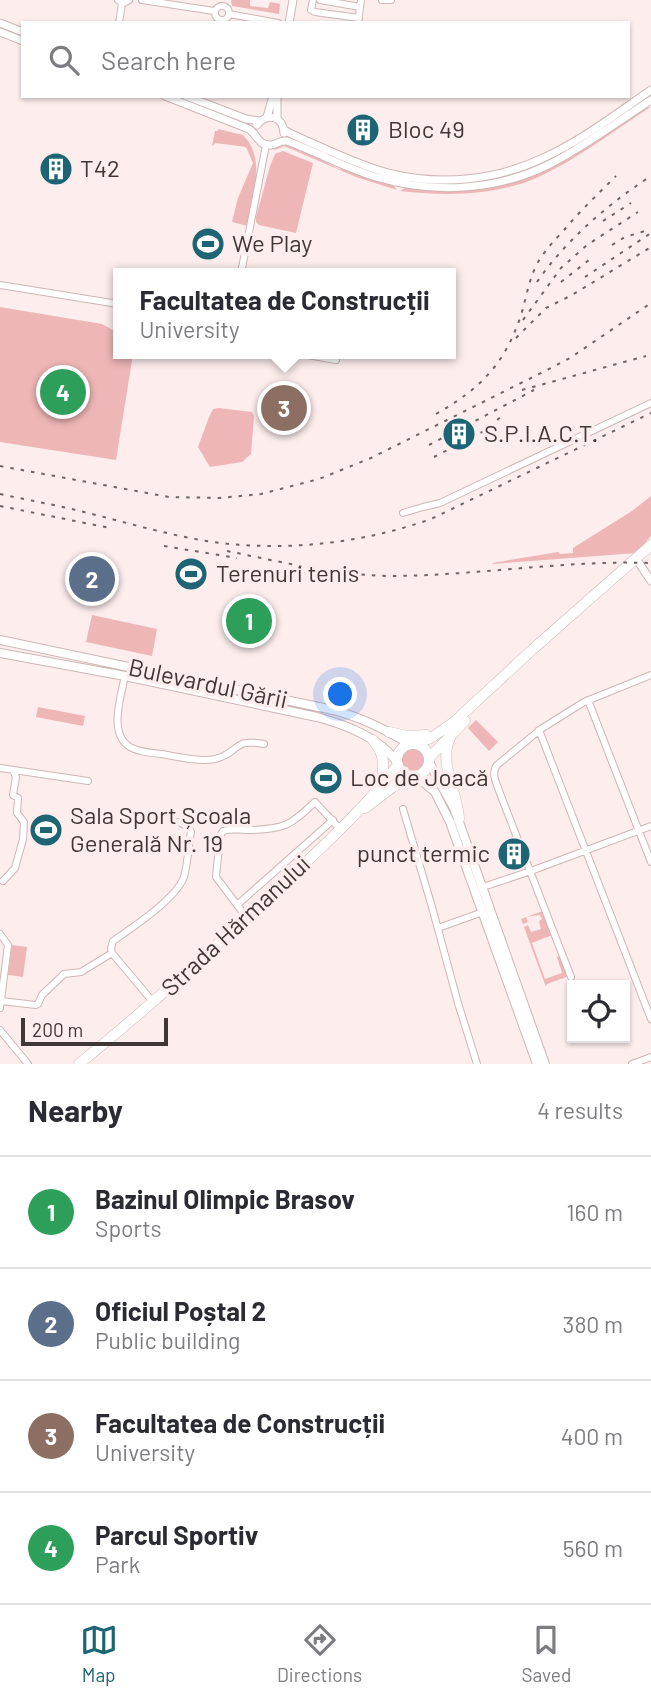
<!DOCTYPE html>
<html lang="en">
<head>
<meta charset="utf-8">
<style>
	body { margin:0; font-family:Barlow,sans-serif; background:#f7f7f7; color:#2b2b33 }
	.controls { position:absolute; right:21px; bottom:21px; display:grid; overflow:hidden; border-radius:0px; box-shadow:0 2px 5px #0004 }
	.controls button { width:63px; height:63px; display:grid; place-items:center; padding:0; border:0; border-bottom:2px solid #e1e1e2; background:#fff; color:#2b2b33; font:35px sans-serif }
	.scale { position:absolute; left:21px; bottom:18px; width:147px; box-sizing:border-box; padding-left:7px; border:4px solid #403636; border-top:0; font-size:19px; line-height:24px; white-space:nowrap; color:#403636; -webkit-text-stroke:5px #fdeded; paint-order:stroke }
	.you { position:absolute; left:341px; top:695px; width:24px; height:24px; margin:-18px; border:5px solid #fff; border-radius:50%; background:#1a73e8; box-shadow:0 0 0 10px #1a73e833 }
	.badge { display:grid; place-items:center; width:46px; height:46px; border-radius:50%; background:#1d6474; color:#fff; font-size:23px; font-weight:700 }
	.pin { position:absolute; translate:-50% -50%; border:4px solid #fff; box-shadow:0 2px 7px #0006 }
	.popup { position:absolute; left:113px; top:268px; width:343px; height:91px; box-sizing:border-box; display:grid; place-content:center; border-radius:0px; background:#fff; filter:drop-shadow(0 2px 5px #0005); font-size:23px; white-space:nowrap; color:#7c7c81 }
	.popup b { font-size:26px; color:#2b2b33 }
	.popup::after { content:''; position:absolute; left:50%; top:100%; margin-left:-14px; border:14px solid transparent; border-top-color:#fff }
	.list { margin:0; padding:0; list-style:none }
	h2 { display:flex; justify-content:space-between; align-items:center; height:91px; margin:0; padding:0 28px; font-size:30px }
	h2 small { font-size:23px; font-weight:400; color:#7c7c81 }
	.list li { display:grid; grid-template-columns:46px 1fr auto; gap:21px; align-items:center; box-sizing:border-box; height:112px; padding:0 28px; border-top:2px solid #e1e1e2 }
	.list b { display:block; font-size:26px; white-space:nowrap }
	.list p { margin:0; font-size:23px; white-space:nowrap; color:#7c7c81 }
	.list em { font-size:23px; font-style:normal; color:#7c7c81 }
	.icon { flex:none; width:38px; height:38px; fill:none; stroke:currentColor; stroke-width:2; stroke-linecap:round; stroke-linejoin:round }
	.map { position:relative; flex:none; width:651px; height:1064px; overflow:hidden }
	.search { position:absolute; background:#fff; box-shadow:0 2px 5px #0004; left:21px; right:21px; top:21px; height:77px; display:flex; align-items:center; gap:18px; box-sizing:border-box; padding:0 24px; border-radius:0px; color:#7c7c81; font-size:26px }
	.sheet { height:539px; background:#fff }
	nav { display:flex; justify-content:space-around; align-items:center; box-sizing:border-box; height:98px; border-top:2px solid #e1e1e2; background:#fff; font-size:19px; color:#7c7c81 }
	nav a { display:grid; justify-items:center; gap:4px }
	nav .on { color:#1d6474 }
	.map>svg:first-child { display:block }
	.green { fill:#efb6b7 }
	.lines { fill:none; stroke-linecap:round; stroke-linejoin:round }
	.minor-casing { stroke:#cfb6b6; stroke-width:8 }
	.tertiary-casing { stroke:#cfb6b6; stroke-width:9 }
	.secondary-casing { stroke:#cfb6b6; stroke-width:10 }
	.primary-casing { stroke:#cfb6b6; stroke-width:11 }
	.minor { stroke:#fff; stroke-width:6 }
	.tertiary { stroke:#fff; stroke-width:7 }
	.secondary { stroke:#fff; stroke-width:8 }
	.primary { stroke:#fff; stroke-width:10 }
	.rail { stroke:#6f6363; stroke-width:2; stroke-dasharray:3.5 7; stroke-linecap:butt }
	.labels { text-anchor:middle; stroke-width:7; stroke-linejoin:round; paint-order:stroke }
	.poi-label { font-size:24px; fill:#403636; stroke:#fdeded; text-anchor:start }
	.street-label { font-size:24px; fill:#403636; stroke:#fdeded }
</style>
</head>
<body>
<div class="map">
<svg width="651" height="1064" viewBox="0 0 651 1064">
	<rect width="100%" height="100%" fill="#fdeded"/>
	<!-- green -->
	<path class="green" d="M231,0H250V6L268,8L270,2L280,4L279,14L232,6Z
		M647,104L649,108C612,132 575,161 534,179C492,196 445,196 400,191L405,188L440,190L518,180Z
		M218,129L243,135C267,159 252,197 248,226L232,222L238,198L253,163L246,147L216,143L212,146L209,161L215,131H218Z
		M290,144L298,148L299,152L302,150L339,169L349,170L393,185L397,190L356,177L284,146L275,150L274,149L282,145Z
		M283,151L313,163L296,233L259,225L256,222V217L270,166L275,154Z
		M0,307L102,324L118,333V354H133L116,460L0,442Z
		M219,408L252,412L254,416L251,454L242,462L210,467L198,447L209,417L213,409Z
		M651,496V536L636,553L493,564L492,563L558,552L560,554L573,553V548L632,511Z
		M92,615L157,629L152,656L86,642Z
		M38,707L85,716L83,726L36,717Z
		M476,720L498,742L489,751L468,728Z
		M402 760a11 11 0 1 1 22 0a11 11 0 1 1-22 0Z
		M543,911L552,935L532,943L545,979L562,973L557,957L561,955L569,976L547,984L546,987L524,927L528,925L531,932L541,929L539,921L542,919L540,915L526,917L528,922L523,924L521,919Z
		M12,945L27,947L23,977L8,975Z"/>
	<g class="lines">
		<defs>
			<path id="minor" d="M118,0L124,3L129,0
				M142,0L214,11
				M313,0L311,10L315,12L359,18
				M320,0L360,7
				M382,0H391
				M215 13a7 7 0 1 1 14 0a7 7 0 1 1-14 0Z
				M229,14L278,23
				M119,23L122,3
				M358,23L361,0
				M241,273L266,145
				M0,285L118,304
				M302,354L336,360
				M403,513L423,507L440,503L651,403
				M125,676C121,696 108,734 130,747C139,752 151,753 162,754C179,757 198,762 215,759C240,753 232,738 264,744
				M588,700L651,862
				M539,730L651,1019
				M0,768L88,781
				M403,809L432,907L458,1003L477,1064
				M3,881L15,868L23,839L24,822L17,813L18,798L13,795L16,777L13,770
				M483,887L531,871L651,826
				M237,905L333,820
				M247,918L216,877L220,836L223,831C232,828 242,830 251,830C285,829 291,825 315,802L340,829
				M438,928L483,912
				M0,934L8,945L0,1008
				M571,977L501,796C498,786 490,774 497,765L541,729L584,702L651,675
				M1,1001L36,1005L38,1004L42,995L64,974L81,972L112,953
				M153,1002L112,953L111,948L113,941C133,927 176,899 184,877C188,863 188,847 191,832L188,827L179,822
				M0,1030L28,1064
				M632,1064L651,1057"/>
			<path id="tertiary" d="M0,23L23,32
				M289,23L293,0
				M0,32L23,41
				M165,96L249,129C257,134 258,146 271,145C279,144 279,140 287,141C317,152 345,168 376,177C432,194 495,191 548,165C584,147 617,122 651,100
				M186,96L246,119L259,121
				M267,117L273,96
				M277,119V96
				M257,125C267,112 283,116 284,133
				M284,130C298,138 313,143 327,150C349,159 370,169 392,174C442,186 497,180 543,158C581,141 616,114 651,90
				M639,563L651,581"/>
			<path id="secondary" d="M0,640L333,710C360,717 385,729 409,744
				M0,653L125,676L317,717C346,725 379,737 397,762
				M429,762L454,808L545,1064
				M416,776L435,792L450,822L537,1064"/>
			<path id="primary" d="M389,732L407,736L426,735
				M450,738C438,764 458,792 459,819
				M373,740C386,756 384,766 381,785
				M414,744L431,738L454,722L533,649L651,545
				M397 760a16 16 0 1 1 32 0a16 16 0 1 1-32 0Z
				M429,758L465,721
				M365,808L394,786L413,776
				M79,1064C149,1007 217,946 283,884C323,846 364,809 398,765"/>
		</defs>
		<!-- minor casing -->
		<use href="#minor" class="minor-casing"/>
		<!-- tertiary casing -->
		<use href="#tertiary" class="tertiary-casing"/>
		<!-- secondary casing -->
		<use href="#secondary" class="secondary-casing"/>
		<!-- primary casing -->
		<use href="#primary" class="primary-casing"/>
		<!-- minor -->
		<use href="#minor" class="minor"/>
		<!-- tertiary -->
		<use href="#tertiary" class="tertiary"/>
		<!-- secondary -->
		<use href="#secondary" class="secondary"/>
		<!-- primary -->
		<use href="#primary" class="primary"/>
		<!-- rail -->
		<path class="rail" d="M603,221L631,203
			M612,245L625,237L645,231
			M585,277L651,233
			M537,282C566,240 608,204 651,176
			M561,282L589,260
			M523,320L561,268L587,245L638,212
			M516,338L546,308L572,295L651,247
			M522,390L646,356
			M436,414C480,389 505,364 521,315C527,296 528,282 537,264C544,251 554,241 564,230C580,211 598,194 616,176
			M429,445L534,390
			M434,457L486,430L504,414
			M0,466L169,497L219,498L261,494L319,479L371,458L545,371L570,358L651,303
			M0,494C28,500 56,505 84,512C129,523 174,537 220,543C291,551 363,543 431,519L651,413
			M0,506L110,528
			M164,546L237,558
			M227,551C282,562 338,576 395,576C481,575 566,560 651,563"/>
	</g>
	<!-- icons -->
	<defs>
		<symbol id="building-disc" viewBox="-11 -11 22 22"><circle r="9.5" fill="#1d6474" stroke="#fdeded"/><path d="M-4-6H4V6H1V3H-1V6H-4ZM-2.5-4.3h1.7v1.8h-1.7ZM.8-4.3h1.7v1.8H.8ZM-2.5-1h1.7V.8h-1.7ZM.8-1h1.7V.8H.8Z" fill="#fff"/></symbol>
		<symbol id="stadium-disc" viewBox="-11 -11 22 22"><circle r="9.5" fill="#1d6474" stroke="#fdeded"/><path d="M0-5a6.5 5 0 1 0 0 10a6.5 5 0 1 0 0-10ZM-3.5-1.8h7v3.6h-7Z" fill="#fff"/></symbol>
	</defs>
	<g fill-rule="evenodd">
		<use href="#building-disc" x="344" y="111" width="38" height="38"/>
		<use href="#building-disc" x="37" y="150" width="38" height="38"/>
		<use href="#stadium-disc" x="189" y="225" width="38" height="38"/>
		<use href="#building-disc" x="440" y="415" width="38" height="38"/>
		<use href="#stadium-disc" x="172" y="555" width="38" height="38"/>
		<use href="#stadium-disc" x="307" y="759" width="38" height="38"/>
		<use href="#stadium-disc" x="27" y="811" width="38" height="38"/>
		<use href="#building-disc" x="495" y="835" width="38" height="38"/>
	</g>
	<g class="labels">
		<!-- poi labels -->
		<g class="poi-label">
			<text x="388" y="138">Bloc 49</text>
			<text x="80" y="177">T42</text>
			<text x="232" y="252">We Play</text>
			<text x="484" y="442">S.P.I.A.C.T.</text>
			<text x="216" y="582">Terenuri tenis</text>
			<text x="350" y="786">Loc de Joacă</text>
			<text x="70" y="824">Sala Sport Școala<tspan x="70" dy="28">Generală Nr. 19</tspan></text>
			<text x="490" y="862" text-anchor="end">punct termic</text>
		</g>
		<!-- street labels -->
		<g class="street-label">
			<text transform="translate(208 684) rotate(12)" y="8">Bulevardul Gării</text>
			<text transform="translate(236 926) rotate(-43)" y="8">Strada Hărmanului</text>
		</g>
	</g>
</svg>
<div class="controls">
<button><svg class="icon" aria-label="locate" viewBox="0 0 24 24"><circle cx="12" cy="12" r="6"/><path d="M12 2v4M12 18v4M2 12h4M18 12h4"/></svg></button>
</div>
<div class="scale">200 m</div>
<div class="you"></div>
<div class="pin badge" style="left:249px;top:621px;background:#2e9e5b">1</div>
<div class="pin badge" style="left:92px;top:579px;background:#5c6f8a">2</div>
<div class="pin badge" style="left:284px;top:408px;background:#8d6e63">3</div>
<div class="popup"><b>Facultatea de Construcții</b>University</div>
<div class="pin badge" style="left:63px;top:392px;background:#2e9e5b">4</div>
<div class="search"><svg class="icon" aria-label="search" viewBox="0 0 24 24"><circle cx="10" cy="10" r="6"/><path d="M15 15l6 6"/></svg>Search here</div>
</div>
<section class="sheet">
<h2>Nearby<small>4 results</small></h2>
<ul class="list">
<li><span class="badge" style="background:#2e9e5b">1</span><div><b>Bazinul Olimpic Brasov</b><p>Sports</p></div><em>160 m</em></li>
<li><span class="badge" style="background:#5c6f8a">2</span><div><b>Oficiul Poștal 2</b><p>Public building</p></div><em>380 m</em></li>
<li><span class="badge" style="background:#8d6e63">3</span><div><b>Facultatea de Construcții</b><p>University</p></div><em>400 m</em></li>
<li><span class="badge" style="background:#2e9e5b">4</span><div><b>Parcul Sportiv</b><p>Park</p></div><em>560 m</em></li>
</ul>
</section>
<nav>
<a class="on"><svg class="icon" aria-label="map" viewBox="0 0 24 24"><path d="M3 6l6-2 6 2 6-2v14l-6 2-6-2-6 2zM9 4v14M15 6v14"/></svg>Map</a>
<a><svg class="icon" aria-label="directions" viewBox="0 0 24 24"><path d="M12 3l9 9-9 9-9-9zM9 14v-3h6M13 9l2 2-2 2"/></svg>Directions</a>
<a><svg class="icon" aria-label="saved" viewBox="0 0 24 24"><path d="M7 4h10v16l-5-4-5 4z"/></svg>Saved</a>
</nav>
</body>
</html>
